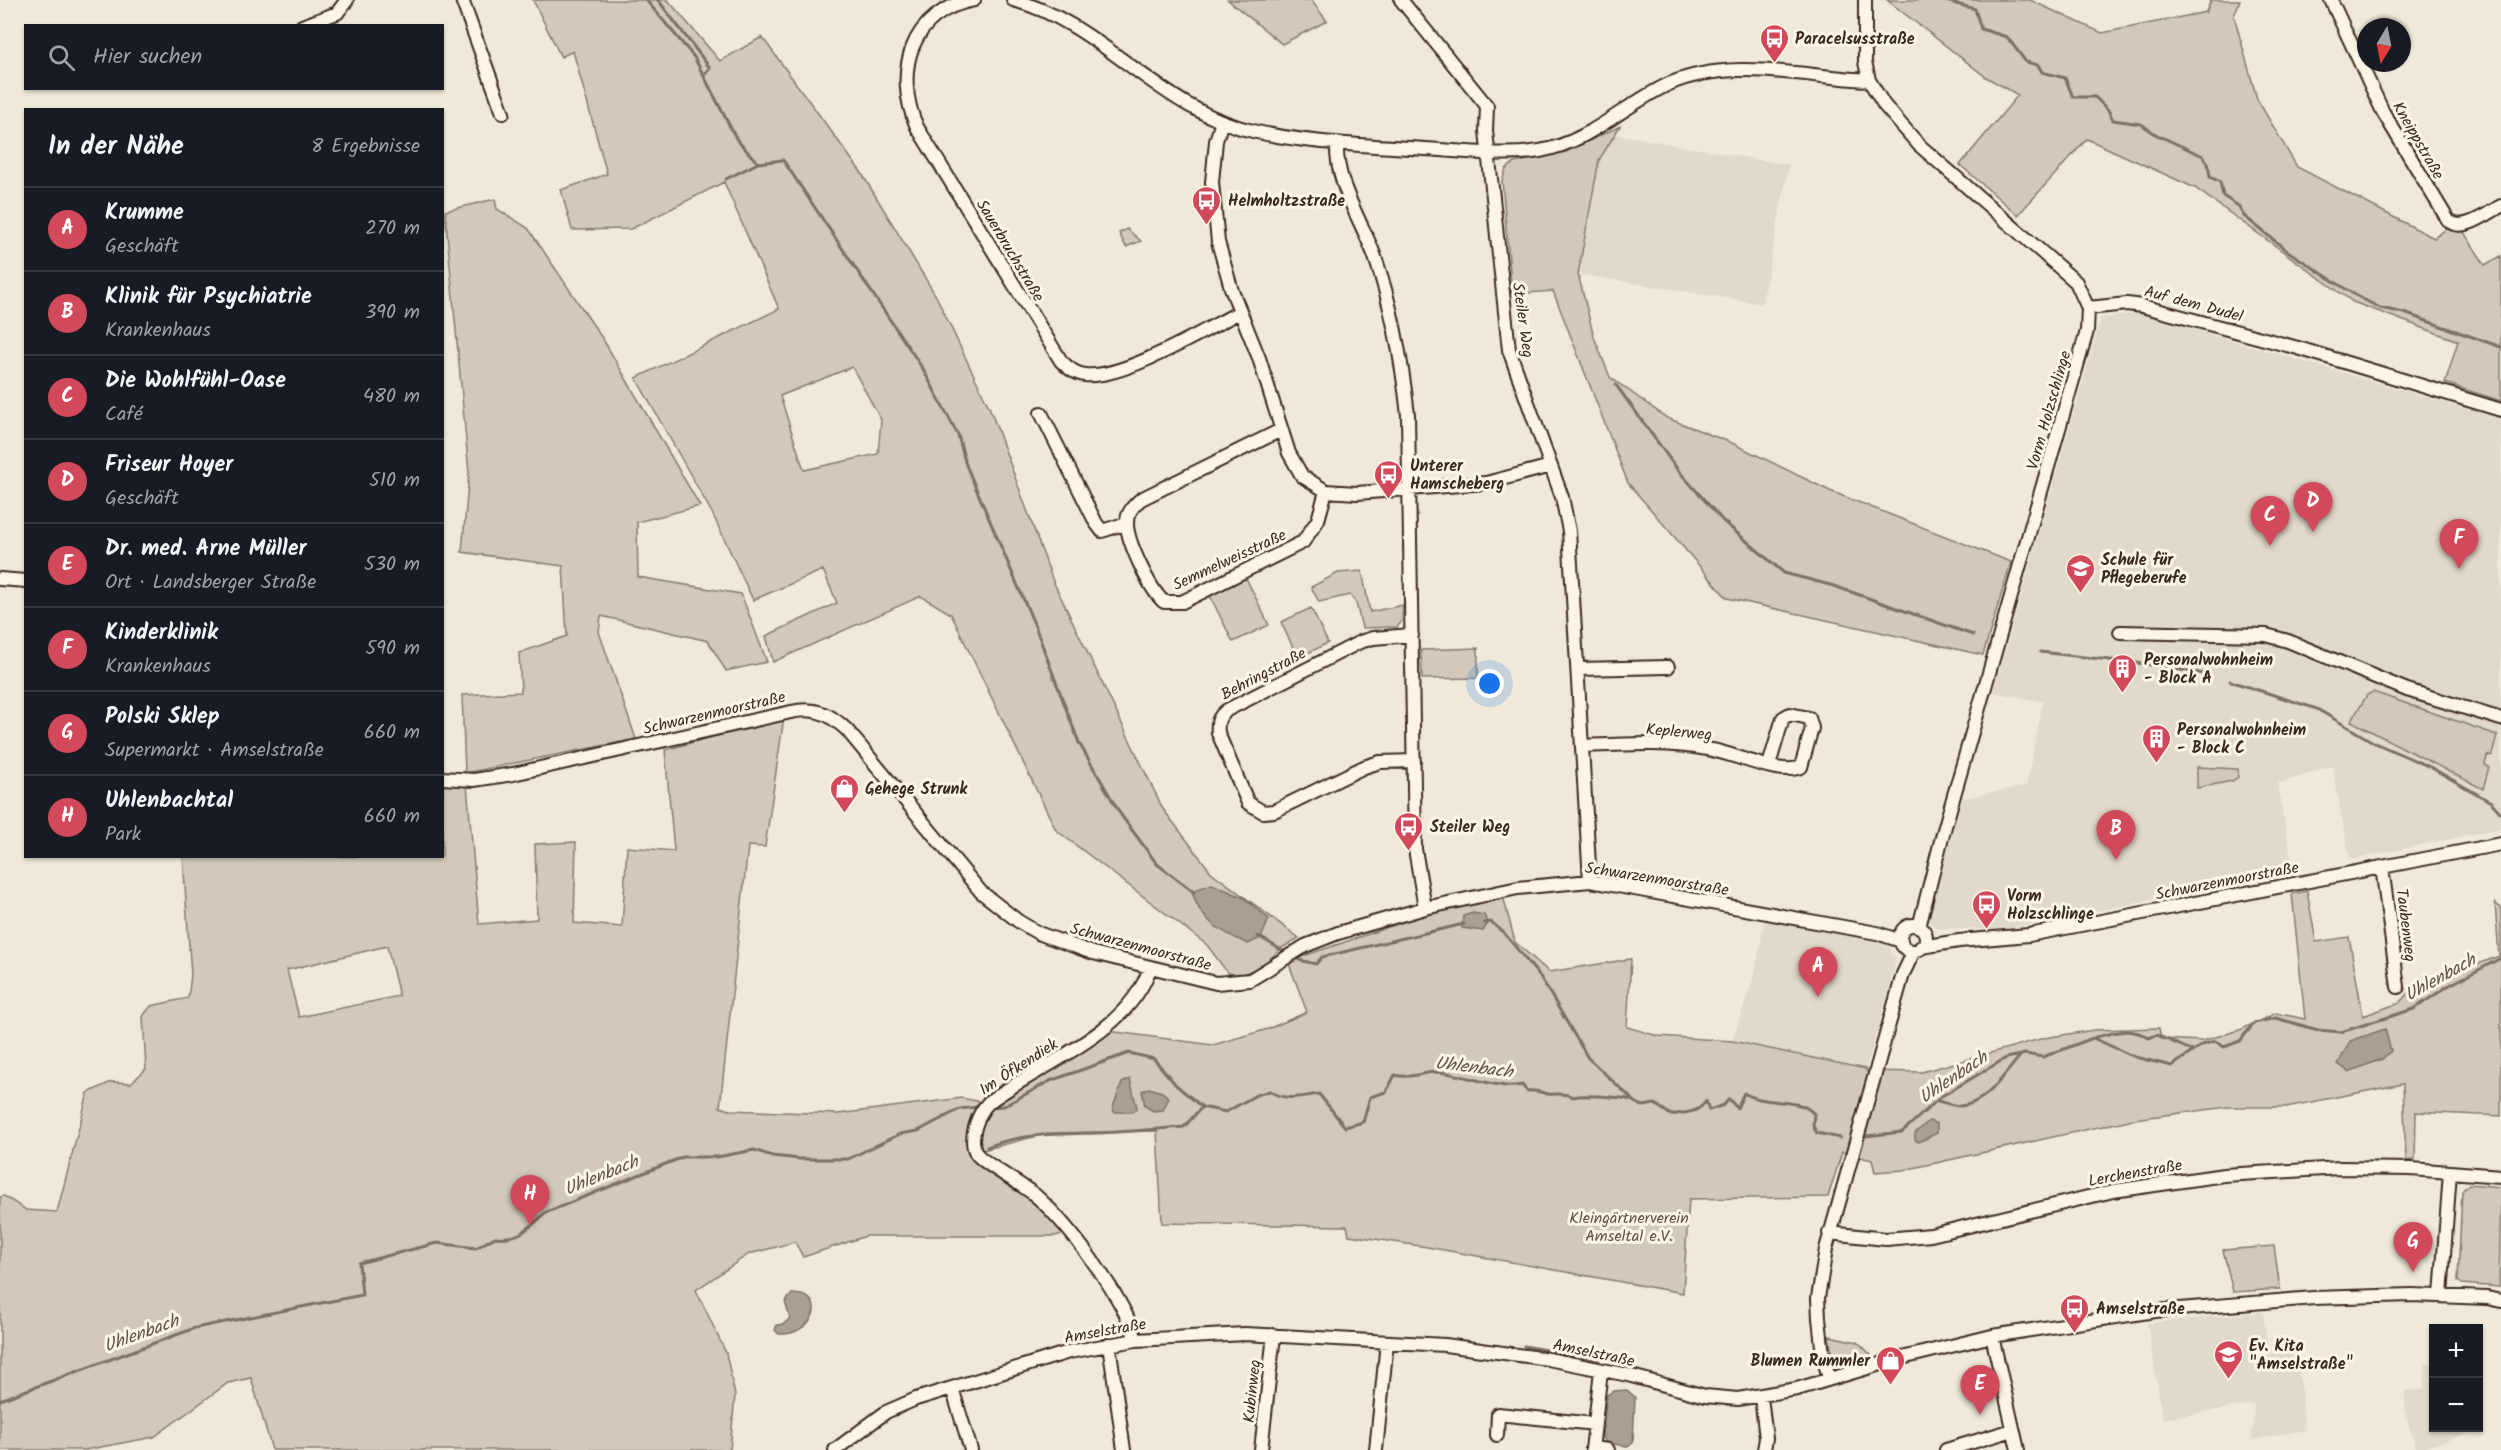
<!DOCTYPE html>
<html lang="de">
<head>
<meta charset="utf-8">
<style>
	body { margin:0; font-family:Kalam,sans-serif; background:#242831; color:#f1f3f6 }
	.controls { position:absolute; right:18px; bottom:18px; display:grid; overflow:hidden; border-radius:0px; box-shadow:0 2px 4px #0004 }
	.controls button { width:54px; height:54px; display:grid; place-items:center; padding:0; border:0; border-bottom:2px solid #363941; background:#171b24; color:#f1f3f6; font:30px sans-serif }
	.compass { position:absolute; left:2357px; top:18px; width:54px; height:54px; border-radius:50%; background:#171b24; box-shadow:0 2px 4px #0004; rotate:190deg }
	.you { position:absolute; left:1490px; top:684px; width:21px; height:21px; margin:-15px; border:4px solid #fff; border-radius:50%; background:#1a73e8; box-shadow:0 0 0 9px #1a73e833 }
	.badge { display:grid; place-items:center; width:39px; height:39px; border-radius:50%; background:#d1495b; color:#fff; font-size:20px; font-weight:700 }
	.pin { position:absolute; translate:-50% -50px; filter:drop-shadow(0 2px 3px #0008) }
	.pin::after { content:''; position:absolute; top:32px; width:21px; height:18px; background:inherit; clip-path:polygon(0 0,100% 0,50% 100%) }
	.list { margin:0; padding:0; list-style:none }
	h2 { display:flex; justify-content:space-between; align-items:center; height:78px; margin:0; padding:0 24px; font-size:26px }
	h2 small { font-size:20px; font-weight:400; color:#9ea1a6 }
	.list li { display:grid; grid-template-columns:39px 1fr auto; gap:18px; align-items:center; box-sizing:border-box; height:84px; padding:0 24px; border-top:2px solid #363941 }
	.list b { display:block; font-size:22px; white-space:nowrap }
	.list p { margin:0; font-size:20px; white-space:nowrap; color:#9ea1a6 }
	.list em { font-size:20px; font-style:normal; color:#9ea1a6 }
	.icon { flex:none; width:33px; height:33px; fill:none; stroke:currentColor; stroke-width:2; stroke-linecap:round; stroke-linejoin:round }
	.map { position:relative; flex:none; width:2501px; height:1450px; overflow:hidden }
	.search { position:absolute; background:#171b24; box-shadow:0 2px 4px #0004; left:24px; top:24px; width:420px; height:66px; display:flex; align-items:center; gap:15px; box-sizing:border-box; padding:0 21px; border-radius:0px; color:#9ea1a6; font-size:22px }
	.panel { position:absolute; background:#171b24; box-shadow:0 2px 4px #0004; left:24px; top:108px; width:420px; height:750px; border-radius:0px }
	.map>svg:first-child { display:block }
	.built { fill:#e1d9c9 }
	.green { fill:#d2c9ba; stroke:#867a6c; stroke-width:1.5; fill-rule:evenodd }
	.water { fill:#aaa091; stroke:#7e7163; stroke-width:1.5 }
	.lines { fill:none; stroke-linecap:round; stroke-linejoin:round }
	.stream { stroke:#7e7163; stroke-width:3 }
	.minor-casing { stroke:#3b2a1e; stroke-width:16 }
	.minor { stroke:#fcf5e5; stroke-width:12 }
	.labels { text-anchor:middle; stroke-width:6; stroke-linejoin:round; paint-order:stroke }
	.poi-label { font-size:16px; font-weight:bold; fill:#3b2a1e; stroke:#fcf5e5; text-anchor:start }
	.street-label { font-size:16px; fill:#3b2a1e; stroke:#fcf5e5 }
	.park-label { font-size:16px; fill:#615245; stroke:#fcf5e5 }
	.water-label { font-size:18px; font-style:italic; fill:#625346; stroke:#fcf5e5 }
</style>
</head>
<body>
<div class="map">
<svg width="2501" height="1450" viewBox="0 0 2501 1450">
	<rect width="100%" height="100%" fill="#f0e9d9"/>
	<filter id="ink" filterUnits="userSpaceOnUse"><feTurbulence type="fractalNoise" baseFrequency=".0167" numOctaves="2"/><feDisplacementMap in="SourceGraphic" scale="12" xChannelSelector="R" yChannelSelector="G"/><feConvolveMatrix kernelMatrix="1 2 1 2 8 2 1 2 1" color-interpolation-filters="sRGB"/></filter>
	<g filter="url(#ink)">
		<!-- built -->
		<path class="built" d="M1615,134L1789,165L1762,304L1578,274L1599,160Z
			M2138,313L2501,419V828L2350,860L2332,766L2277,784L2294,872L1999,930L1935,928L1928,920L1962,798L2026,786L2043,702L1993,692L2101,318Z
			M1765,918L1889,941L1892,956L1896,957L1891,984L1866,1069L1732,1041L1755,973Z
			M2263,1312L2269,1354L2297,1349L2305,1430L2252,1440L2254,1404L2163,1419L2147,1323Z
			M2425,1363H2433L2434,1428H2474L2475,1431L2417,1450L2405,1414V1390H2424Z"/>
		<!-- green -->
		<path class="green" d="M533,0H668L720,61L762,37L861,172L936,296L990,409L1053,581L1163,809L1211,872L1299,938L1280,949L1262,967L1236,976L1227,972L1207,945L1056,830L951,614L921,596L773,662L766,636L837,603L823,570L753,600L712,513L636,378L779,309L724,182L631,229L572,230L561,190L607,174L573,51L561,57ZM852,367L881,420L878,454L804,470L780,396Z
			M1228,0H1311L1327,21L1282,44Z
			M1887,0H2030L2102,33L2206,12L2211,0H2240L2234,16L2257,99L2297,167L2434,238L2449,227L2455,231L2462,229L2485,265L2501,256V401L2445,383L2458,341L2353,302L2195,188L2087,139L2018,215L1960,165L2018,95L1986,77Z
			M1620,126L1599,160L1578,274L1594,337L1610,377L1667,418L1732,443L1830,491L2011,562L1983,655L1727,598L1628,483L1553,291L1512,294L1502,181L1506,169L1514,163L1566,152Z
			M495,199L497,209L528,228L604,341L700,506L637,522L638,577L741,594L767,662L726,671L708,641L601,616L599,632L636,739L465,773L462,695L521,692L519,653L567,636L563,566L462,552L469,473L445,211Z
			M1127,229L1141,241L1126,247L1119,233Z
			M1362,571L1370,612L1403,605L1402,621L1397,627L1362,628L1356,603L1350,595L1319,602L1311,587L1338,573Z
			M1246,578L1269,625L1233,642L1210,596Z
			M1311,608L1328,643L1298,658L1281,622Z
			M1478,648V678L1422,679L1421,650Z
			M2373,692L2497,735L2492,755L2487,756L2485,765L2489,767L2483,789L2351,721L2367,695Z
			M784,717L765,847L748,846L720,1107L730,1110L838,1114L962,1098L990,1104L1108,1031L1213,1045L1268,1029L1307,1012L1289,964L1298,958L1447,907L1503,896L1515,942L1549,972L1631,959L1627,1027L1658,1036L1732,1041L1866,1069V1071L1922,1072L2044,1038L2094,1030L2159,1028L2161,1039L2202,1041L2240,1030L2276,1013L2305,1019L2292,894L2307,891L2316,942L2349,937L2363,1016L2399,1003L2410,991L2499,956L2495,903L2501,908V1116L2416,1112L2415,1161L2406,1160L2403,1084L2286,1107H2228L2134,1119L1904,1170L1875,1172L1872,1160L1842,1152L1828,1197L1689,1199L1683,1293L1427,1247L1349,1235L1347,1226L1162,1223L1157,1131L1049,1133L979,1151L971,1158L1011,1180L1067,1233L1055,1236H866L803,1257L795,1242L749,1254L696,1290L726,1353L735,1395L730,1450H272L251,1378L228,1383L154,1437L85,1450H0V1197L4,1196L26,1210L57,1212L88,1093L111,1082L131,1083L146,1069L143,1016L151,1006L188,998L191,975L183,857L442,856L443,783L467,785L479,924L537,919L535,844L576,842L574,923L622,927L627,847L674,851L665,750ZM387,946L399,996L299,1017L287,970Z
			M2197,767L2238,769V777L2232,781L2197,788Z
			M2469,1184L2501,1187L2499,1287L2462,1284L2458,1281L2462,1191Z
			M2274,1246L2280,1289L2233,1292L2223,1250Z
			M1829,1336L1858,1342L1871,1355L1839,1363L1833,1359Z"/>
		<!-- water -->
		<path class="water" d="M1212,884L1244,898L1269,919L1261,938L1248,944C1222,932 1199,921 1192,891Z
			M1473,913L1484,915L1488,923L1483,931L1462,928L1463,916Z
			M2385,1029L2391,1051L2382,1059L2349,1072L2338,1064L2350,1041Z
			M1130,1079L1137,1108L1132,1112H1114L1113,1107L1122,1083Z
			M1149,1088L1162,1092L1169,1098L1163,1110L1153,1111L1145,1106L1142,1091Z
			M1929,1121L1937,1124V1133L1919,1142L1915,1140V1133Z
			M792,1294C831,1294 813,1336 779,1334L775,1330L777,1325L784,1324L790,1318L785,1302Z
			M1627,1390L1635,1397L1633,1443L1627,1446L1607,1443L1602,1438L1607,1395L1613,1391Z"/>
		<g class="lines">
			<!-- stream -->
			<path class="stream" d="M646,0L694,57L737,140L758,163L783,160L923,369L958,435L966,465L1035,626L1079,743L1121,815L1157,864L1194,892
				M658,0L710,68L704,75
				M1942,0L1975,9L1981,29L2007,37L2026,62L2038,65L2042,72L2065,78L2073,97H2095L2108,110L2113,120L2141,124L2157,135L2203,156L2208,163L2210,177L2220,182L2223,196L2238,206L2244,216L2286,250L2355,295L2380,308L2404,313L2501,347
				M726,179L758,163
				M1616,385L1677,469L1723,521L1784,573L1834,586L1973,635
				M2040,652L2145,664L2210,675
				M2230,681L2317,709L2375,743L2430,767L2491,802L2500,812
				M1485,923L1491,922L1504,933L1541,978L1588,1058L1632,1099
				M1258,936L1285,952
				M1299,960L1316,964L1322,957L1464,924
				M2095,1037C2116,1033 2130,1026 2149,1038L2157,1035L2193,1051
				M1937,1101C1944,1102 1953,1106 1960,1106C1987,1104 2005,1073 2021,1055
				M991,1107L1004,1106L1050,1081L1129,1053L1154,1059L1176,1085L1202,1107L1226,1112L1256,1095L1270,1091C1285,1102 1303,1096 1319,1094L1345,1127L1363,1122L1370,1097L1386,1092L1395,1075C1411,1079 1422,1072 1438,1072C1460,1073 1502,1091 1522,1085L1527,1091C1536,1090 1540,1092 1548,1094C1559,1095 1563,1092 1573,1097C1584,1094 1620,1097 1631,1100C1635,1102 1639,1105 1644,1106L1655,1104L1671,1115C1686,1111 1696,1115 1706,1101L1709,1110L1724,1105L1729,1099L1737,1108L1744,1093C1766,1107 1800,1096 1814,1114L1813,1126L1817,1133L1840,1138
				M1866,1136L1902,1132L1942,1096L2006,1058L2025,1054L2043,1057L2093,1038L2135,1057L2172,1066L2202,1045L2215,1041L2224,1047L2240,1041L2254,1023L2276,1018L2318,1030L2341,1032L2414,1009L2448,986L2501,958
				M987,1147C1024,1133 1057,1134 1096,1133C1125,1132 1155,1129 1184,1127L1202,1107
				M1524,1346L1546,1350
				M1552,1351L1572,1355
				M1583,1357L1599,1361
				M0,1400L195,1328L362,1295L359,1263L437,1243L476,1248L495,1237C522,1240 528,1227 547,1212L683,1157H717L754,1150L772,1156L800,1159H848L900,1134L918,1131L960,1109L977,1107"/>
			<defs>
				<path id="minor" d="M462,0L503,113
					M974,0C910,11 893,73 917,127L1061,361C1068,368 1075,374 1085,375C1124,379 1204,330 1240,312
					M1013,0C1103,23 1161,113 1257,132C1312,144 1368,145 1425,149C1463,151 1502,157 1540,151C1590,142 1625,104 1669,84C1732,57 1803,77 1869,80
					M1401,0L1487,106L1486,131L1509,350L1562,497L1569,531L1590,881
					M1865,0V62L1869,80L1884,105L1919,145L2076,282L2088,308L2087,331L1942,837L1919,927
					M2331,0L2383,112L2448,220C2461,234 2488,213 2501,206
					M302,26L337,13L347,0
					M1222,121L1216,141L1212,182L1218,242L1232,291L1259,358L1289,453L1302,476L1326,491L1357,493L1486,483L1551,466
					M1337,144C1335,183 1362,221 1375,257C1393,309 1402,361 1408,415L1415,849L1425,908
					M2088,308L2127,304L2142,306L2298,348L2501,410
					M1041,413L1096,523L1102,531L1127,523
					M1281,430L1141,499C1134,505 1127,512 1127,522C1126,540 1150,590 1164,602H1182L1303,542L1318,520L1326,491
					M0,579L26,581
					M2120,632L2266,635L2288,641L2407,690L2501,719
					M1412,635L1373,638L1360,642L1227,710C1218,717 1217,722 1218,733L1248,803L1263,812L1274,811L1364,767L1380,762L1414,761
					M1578,669L1668,667
					M1583,746C1626,744 1670,741 1712,750C1735,754 1780,776 1801,767L1812,728L1809,718L1790,714L1783,718L1769,765
					M442,778L474,780L513,774L791,712C815,707 829,713 847,730L981,892L1018,921L1038,933L1093,953L1216,983L1250,980L1305,946L1338,933L1425,908L1518,888L1590,881L1877,933L1901,941
					M2382,867L2398,987
					M1900 938a13 13 0 1 1 26 0a13 13 0 1 1-26 0Z
					M1921,947L1959,941L2029,935L2501,844
					M1829,1233L1886,1239L1931,1235L2113,1191L2224,1175L2340,1168L2411,1169L2450,1172
					M2441,1296L2450,1172L2501,1176
					M1992,1336L2018,1450
					M1136,1340C1124,1297 1069,1225 1035,1195C1023,1185 981,1162 976,1153C968,1138 978,1113 989,1102C1040,1064 1128,1034 1150,968
					M1109,1344L1124,1450
					M1829,1378L1823,1356L1819,1318L1818,1298L1826,1249L1903,974L1914,951
					M952,1388L971,1450
					M1761,1397L1766,1438L1764,1450
					M1497,1435L1498,1414L1595,1424
					M1592,1448L1608,1450
					M835,1450L886,1412L916,1399L1069,1352L1136,1340L1245,1334L1445,1345L1548,1359L1628,1375L1705,1396L1738,1399L1797,1389L1894,1360L1992,1336L2155,1311L2314,1298L2412,1295L2487,1298L2501,1301
					M1261,1450L1274,1335
					M1376,1450L1387,1342
					M1592,1450L1601,1370
					M1946,1450L2013,1430"/>
			</defs>
			<!-- minor casing -->
			<use href="#minor" class="minor-casing"/>
			<!-- minor -->
			<use href="#minor" class="minor"/>
		</g>
	</g>
	<!-- icons -->
	<defs>
		<symbol id="bus-pin" viewBox="-11 -11 22 30"><path d="M0 17L-7.5 6A9.5 9.5 0 1 1 7.5 6Z" fill="#d1495b" stroke="#fcf5e5"/><path d="M-5-6H5V4H4V6H2V4H-2V6H-4V4H-5ZM-3.5-4V0h7V-4ZM-3.5 1.2v1.5H-2V1.2ZM2 1.2v1.5H3.5V1.2Z" fill="#fff"/></symbol>
		<symbol id="school-pin" viewBox="-11 -11 22 30"><path d="M0 17L-7.5 6A9.5 9.5 0 1 1 7.5 6Z" fill="#d1495b" stroke="#fcf5e5"/><path d="M0-5L7-2L0 1L-7-2ZM-4 1L0 2.5L4 1V4Q0 6-4 4Z" fill="#fff"/></symbol>
		<symbol id="building-pin" viewBox="-11 -11 22 30"><path d="M0 17L-7.5 6A9.5 9.5 0 1 1 7.5 6Z" fill="#d1495b" stroke="#fcf5e5"/><path d="M-4-6H4V6H1V3H-1V6H-4ZM-2.5-4.3h1.7v1.8h-1.7ZM.8-4.3h1.7v1.8H.8ZM-2.5-1h1.7V.8h-1.7ZM.8-1h1.7V.8H.8Z" fill="#fff"/></symbol>
		<symbol id="shop-pin" viewBox="-11 -11 22 30"><path d="M0 17L-7.5 6A9.5 9.5 0 1 1 7.5 6Z" fill="#d1495b" stroke="#fcf5e5"/><path d="M-5-2.5h2.3a2.7 3.5 0 0 1 5.4 0H5L5.5 6h-11ZM-1.5-2.5h3a1.5 2.3 0 0 0-3 0Z" fill="#fff"/></symbol>
	</defs>
	<g fill-rule="evenodd">
		<use href="#bus-pin" x="1758" y="22" width="33" height="45"/>
		<use href="#bus-pin" x="1190" y="184" width="33" height="45"/>
		<use href="#bus-pin" x="1372" y="458" width="33" height="45"/>
		<use href="#school-pin" x="2064" y="552" width="33" height="45"/>
		<use href="#building-pin" x="2106" y="652" width="33" height="45"/>
		<use href="#building-pin" x="2140" y="722" width="33" height="45"/>
		<use href="#shop-pin" x="828" y="772" width="33" height="45"/>
		<use href="#bus-pin" x="1392" y="810" width="33" height="45"/>
		<use href="#bus-pin" x="1970" y="888" width="33" height="45"/>
		<use href="#bus-pin" x="2058" y="1292" width="33" height="45"/>
		<use href="#school-pin" x="2212" y="1338" width="33" height="45"/>
		<use href="#shop-pin" x="1874" y="1344" width="33" height="45"/>
	</g>
	<g class="labels">
		<!-- poi labels -->
		<g class="poi-label">
			<text x="1795" y="44">Paracelsusstraße</text>
			<text x="1228" y="206">Helmholtzstraße</text>
			<text x="1410" y="471">Unterer<tspan x="1410" dy="18">Hamscheberg</tspan></text>
			<text x="2101" y="565">Schule für<tspan x="2101" dy="18">Pflegeberufe</tspan></text>
			<text x="2144" y="665">Personalwohnheim<tspan x="2144" dy="18">- Block A</tspan></text>
			<text x="2177" y="735">Personalwohnheim<tspan x="2177" dy="18">- Block C</tspan></text>
			<text x="865" y="794">Gehege Strunk</text>
			<text x="1430" y="832">Steiler Weg</text>
			<text x="2007" y="901">Vorm<tspan x="2007" dy="18">Holzschlinge</tspan></text>
			<text x="2096" y="1314">Amselstraße</text>
			<text x="2249" y="1351">Ev. Kita<tspan x="2249" dy="18">"Amselstraße"</tspan></text>
			<text x="1870" y="1366" text-anchor="end">Blumen Rummler</text>
		</g>
		<!-- street labels -->
		<g class="street-label">
			<text transform="translate(2419 140) rotate(60)" y="6">Kneippstraße</text>
			<text transform="translate(1011 250) rotate(59)" y="6">Sauerbruchstraße</text>
			<text transform="translate(2194 303) rotate(15)" y="6">Auf dem Dudel</text>
			<text transform="translate(1524 320) rotate(82)" y="6">Steiler Weg</text>
			<text transform="translate(2048 410) rotate(-74)" y="6">Vorm Holzschlinge</text>
			<text transform="translate(1229 559) rotate(-25)" y="6">Semmelweisstraße</text>
			<text transform="translate(1263 673) rotate(-28)" y="6">Behringstraße</text>
			<text transform="translate(714 712) rotate(-13)" y="6">Schwarzenmoorstraße</text>
			<text transform="translate(1679 731) rotate(5)" y="6">Keplerweg</text>
			<text transform="translate(1657 878) rotate(9)" y="6">Schwarzenmoorstraße</text>
			<text transform="translate(2227 880) rotate(-11)" y="6">Schwarzenmoorstraße</text>
			<text transform="translate(2407 925) rotate(83)" y="6">Taubenweg</text>
			<text transform="translate(1141 946) rotate(15)" y="6">Schwarzenmoorstraße</text>
			<text transform="translate(1018 1066) rotate(-33)" y="6">Im Öfkendiek</text>
			<text transform="translate(2135 1172) rotate(-10)" y="6">Lerchenstraße</text>
			<text transform="translate(1105 1330) rotate(-10)" y="6">Amselstraße</text>
			<text transform="translate(1594 1352) rotate(12)" y="6">Amselstraße</text>
			<text transform="translate(1251 1391) rotate(-84)" y="6">Kubinweg</text>
		</g>
		<!-- park labels -->
		<g class="park-label">
			<text x="1629" y="1223">Kleingärtnerverein<tspan x="1629" dy="18">Amseltal e.V.</tspan></text>
		</g>
		<!-- water labels -->
		<g class="water-label">
			<text transform="translate(2440 977) rotate(-29)" y="6">Uhlenbach</text>
			<text transform="translate(1474 1067) rotate(7)" y="6">Uhlenbach</text>
			<text transform="translate(1953 1077) rotate(-34)" y="6">Uhlenbach</text>
			<text transform="translate(601 1175) rotate(-22)" y="6">Uhlenbach</text>
			<text transform="translate(141 1333) rotate(-20)" y="6">Uhlenbach</text>
		</g>
	</g>
</svg>
<div class="controls">
<button>+</button>
<button>−</button>
</div>
<svg class="compass" viewBox="-18 -18 36 36"><path d="M0-13l5 13h-10z" fill="#e53935"/><path d="M0 13l5-13h-10z" fill="#9ea1a6"/></svg>
<div class="you"></div>
<div class="pin badge" style="left:1818px;top:997px">A</div>
<div class="pin badge" style="left:2116px;top:860px">B</div>
<div class="pin badge" style="left:2270px;top:546px">C</div>
<div class="pin badge" style="left:2313px;top:532px">D</div>
<div class="pin badge" style="left:1980px;top:1415px">E</div>
<div class="pin badge" style="left:2459px;top:569px">F</div>
<div class="pin badge" style="left:2413px;top:1272px">G</div>
<div class="pin badge" style="left:530px;top:1225px">H</div>
<div class="search"><svg class="icon" aria-label="search" viewBox="0 0 24 24"><circle cx="10" cy="10" r="6"/><path d="M15 15l6 6"/></svg>Hier suchen</div>
<section class="panel">
<h2>In der Nähe<small>8 Ergebnisse</small></h2>
<ul class="list">
<li><span class="badge">A</span><div><b>Krumme</b><p>Geschäft</p></div><em>270 m</em></li>
<li><span class="badge">B</span><div><b>Klinik für Psychiatrie</b><p>Krankenhaus</p></div><em>390 m</em></li>
<li><span class="badge">C</span><div><b>Die Wohlfühl-Oase</b><p>Café</p></div><em>480 m</em></li>
<li><span class="badge">D</span><div><b>Friseur Hoyer</b><p>Geschäft</p></div><em>510 m</em></li>
<li><span class="badge">E</span><div><b>Dr. med. Arne Müller</b><p>Ort · Landsberger Straße</p></div><em>530 m</em></li>
<li><span class="badge">F</span><div><b>Kinderklinik</b><p>Krankenhaus</p></div><em>590 m</em></li>
<li><span class="badge">G</span><div><b>Polski Sklep</b><p>Supermarkt · Amselstraße</p></div><em>660 m</em></li>
<li><span class="badge">H</span><div><b>Uhlenbachtal</b><p>Park</p></div><em>660 m</em></li>
</ul>
</section>
</div>
</body>
</html>
